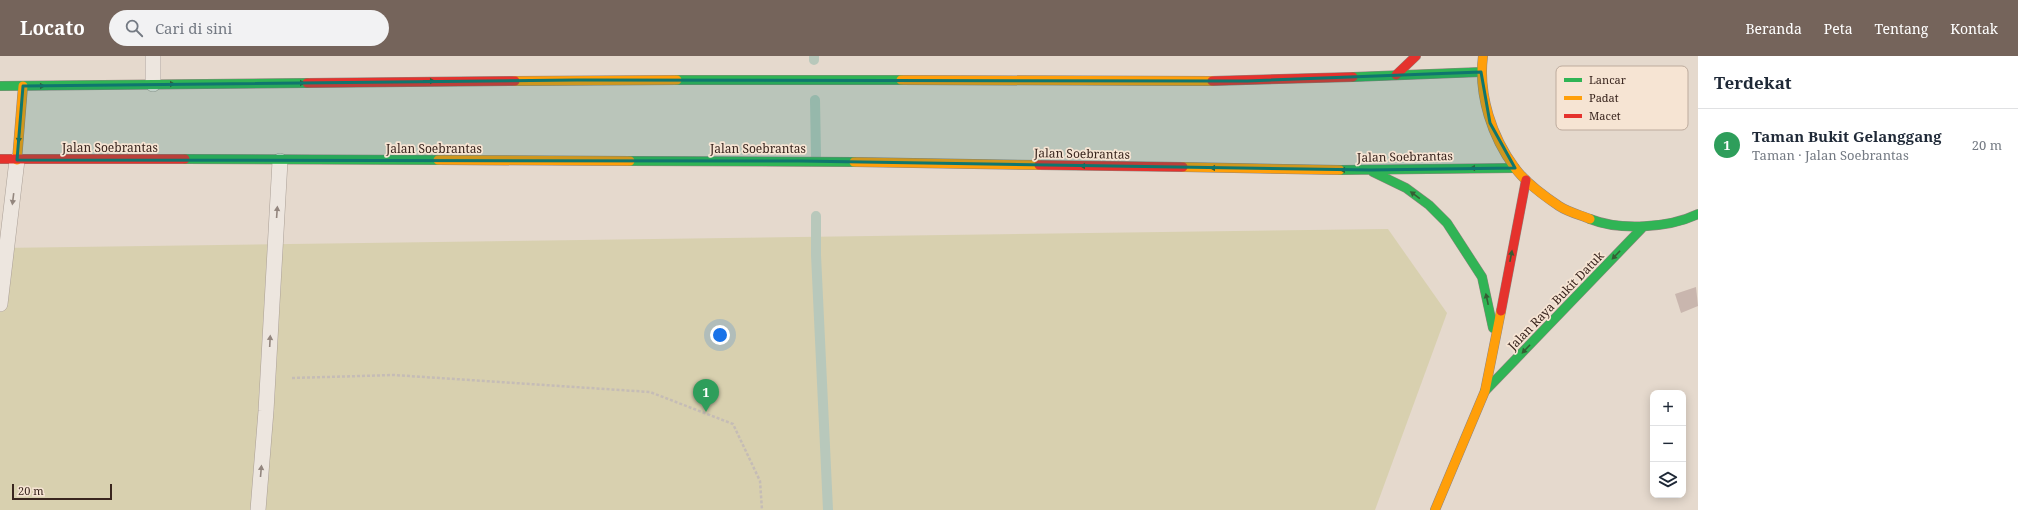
<!DOCTYPE html>
<html lang="id">
<head>
<meta charset="utf-8">
<style>
	body { margin:0; font-family:"Noto Serif",serif; background:#f2f2f3; color:#1f2937 }
	.controls { position:absolute; right:12px; bottom:12px; display:grid; overflow:hidden; border-radius:8px; box-shadow:0 2px 10px #0003 }
	.controls button { width:36px; height:36px; display:grid; place-items:center; padding:0; border:0; border-bottom:1px solid #e0e1e3; background:#fff; color:#1f2937; font:20px sans-serif }
	.scale { position:absolute; left:12px; bottom:10px; width:100px; box-sizing:border-box; padding-left:4px; border:2px solid #39251e; border-top:0; font-size:11px; line-height:14px; white-space:nowrap; color:#39251e; -webkit-text-stroke:3px #f6e4d3; paint-order:stroke }
	.you { position:absolute; left:720px; top:279px; width:14px; height:14px; margin:-10px; border:3px solid #fff; border-radius:50%; background:#1a73e8; box-shadow:0 0 0 6px #1a73e833 }
	.badge { display:grid; place-items:center; width:26px; height:26px; border-radius:50%; background:#75645b; color:#fff; font-size:13px; font-weight:700 }
	.pin { position:absolute; translate:-50% -33px; filter:drop-shadow(0 1px 2px #0008) }
	.pin::after { content:''; position:absolute; top:21px; width:14px; height:12px; background:inherit; clip-path:polygon(0 0,100% 0,50% 100%) }
	.list { margin:0; padding:0; list-style:none }
	h2 { display:flex; justify-content:space-between; align-items:center; height:52px; margin:0; padding:0 16px; font-size:17px }
	h2 small { font-size:13px; font-weight:400; color:#747a83 }
	.list li { display:grid; grid-template-columns:26px 1fr auto; gap:12px; align-items:center; box-sizing:border-box; height:72px; padding:0 16px; border-top:1px solid #e0e1e3 }
	.list b { display:block; font-size:15px; white-space:nowrap }
	.list p { margin:0; font-size:13px; white-space:nowrap; color:#747a83 }
	.list em { font-size:13px; font-style:normal; color:#747a83 }
	.icon { flex:none; width:22px; height:22px; fill:none; stroke:currentColor; stroke-width:2; stroke-linecap:round; stroke-linejoin:round }
	.map { position:relative; flex:none; width:1698px; height:454px; overflow:hidden }
	header { display:flex; align-items:center; gap:24px; box-sizing:border-box; height:56px; padding:0 20px; background:#75645b; color:#fff }
	header strong { font-size:19px }
	nav { display:flex; gap:22px; margin-inline-start:auto; font-size:14px }
	.search { width:280px; height:36px; background:#f2f2f3; display:flex; align-items:center; gap:10px; box-sizing:border-box; padding:0 14px; border-radius:22px; color:#747a83; font-size:15px }
	main { display:flex }
	aside { flex:1; background:#fff }
	.map>svg:first-child { display:block }
	.green { fill:#d8d0af }
	.lines { fill:none; stroke-linecap:round; stroke-linejoin:round }
	.stream { stroke:#b8c8bb; stroke-width:10 }
	.building { fill:#c9b6ae }
	.lane-casing { stroke:#aa9f96; stroke-width:16 }
	.fast-casing { stroke:#90847d; stroke-width:10 }
	.slow-casing { stroke:#90847d; stroke-width:10 }
	.jam-casing { stroke:#90847d; stroke-width:10 }
	.path { stroke:#c5bcb6; stroke-width:2.5; stroke-dasharray:3 2; stroke-linecap:butt }
	.lane { stroke:#ede6df; stroke-width:15 }
	.fast { stroke:#30b455; stroke-width:9 }
	.slow { stroke:#ff9f0a; stroke-width:9 }
	.jam { stroke:#e5322d; stroke-width:9 }
	.oneway { fill:#355e34 }
	.oneway2 { fill:#93867e }
	.marked { fill:#0f766e; fill-opacity:0.2; stroke:#0f766e; stroke-width:3; stroke-linejoin:round }
	.labels { text-anchor:middle; stroke-width:3.5; stroke-linejoin:round; paint-order:stroke }
	.street-label { font-size:12px; fill:#39251e; stroke:#f6e4d3 }
	.key { fill:#f6e4d3; stroke:#bdab9d; stroke-width:1 }
	.key-label { font-size:11px; fill:#39251e }
</style>
</head>
<body>
<header>
<strong>Locato</strong>
<div class="search"><svg class="icon" aria-label="search" viewBox="0 0 24 24"><circle cx="10" cy="10" r="6"/><path d="M15 15l6 6"/></svg>Cari di sini</div>
<nav><a>Beranda</a><a>Peta</a><a>Tentang</a><a>Kontak</a></nav>
</header>
<main>
<div class="map">
<svg width="1698" height="454" viewBox="0 0 1698 454">
	<rect width="100%" height="100%" fill="#e5d9cd"/>
	<!-- green -->
	<path class="green" d="M1388,173L1447,257L1375,454H0V192Z"/>
	<g class="lines">
		<!-- stream -->
		<path class="stream" d="M814,0V4
			M815,44L816,100
			M816,160V199L828,454"/>
	</g>
	<!-- building -->
	<path class="building" d="M1696,231L1698,250L1681,257L1675,238Z"/>
	<g class="lines">
		<defs>
			<path id="lane" d="M153,0V28
				M0,248L17,104
				M258,454L266,355L280,105"/>
			<path id="fast" d="M1353,21L1481,16
				M677,24H901
				M0,30L307,27
				M185,103L438,104
				M630,105L854,106
				M1340,114L1515,112
				M1373,116L1406,132L1429,149L1447,167L1482,221L1493,272
				M1590,163C1620,175 1669,172 1698,158
				M1485,335L1643,171"/>
			<path id="slow" d="M1483,0C1478,39 1492,81 1515,112C1526,127 1544,140 1559,150C1568,156 1580,159 1590,163
				M901,24L1212,25
				M515,25L677,24
				M17,104L23,30
				M438,104L630,105
				M854,106L1039,109
				M1183,111L1340,114
				M1435,454L1485,335L1501,255"/>
			<path id="jam" d="M1396,19L1416,0
				M1212,25L1353,21
				M307,27L515,25
				M0,103H185
				M1039,109L1183,111
				M1501,255L1526,124"/>
		</defs>
		<!-- lane casing -->
		<use href="#lane" class="lane-casing"/>
		<!-- fast casing -->
		<use href="#fast" class="fast-casing"/>
		<!-- slow casing -->
		<use href="#slow" class="slow-casing"/>
		<!-- jam casing -->
		<use href="#jam" class="jam-casing"/>
		<!-- path -->
		<path class="path" d="M292,322L394,319L650,336L733,368L760,425L762,454"/>
		<!-- lane -->
		<use href="#lane" class="lane"/>
		<!-- fast -->
		<use href="#fast" class="fast"/>
		<!-- slow -->
		<use href="#slow" class="slow"/>
		<!-- jam -->
		<use href="#jam" class="jam"/>
	</g>
	<!-- one-way arrows -->
	<defs><path id="oneway-solid" d="M-6-.8H1V-3.2L6.5 0L1 3.2V.8H-6Z"/></defs>
	<g class="oneway">
		<use href="#oneway-solid" transform="translate(429 25) rotate(-1)"/>
		<use href="#oneway-solid" transform="translate(299 27)"/>
		<use href="#oneway-solid" transform="translate(169 28)"/>
		<use href="#oneway-solid" transform="translate(39 30) rotate(-1)"/>
		<use href="#oneway-solid" transform="translate(19 81) rotate(95)"/>
		<use href="#oneway-solid" transform="translate(1086 110) rotate(-179)"/>
		<use href="#oneway-solid" transform="translate(1216 112) rotate(-179)"/>
		<use href="#oneway-solid" transform="translate(1476 112) rotate(179)"/>
		<use href="#oneway-solid" transform="translate(1346 114) rotate(-179)"/>
		<use href="#oneway-solid" transform="translate(1415 139) rotate(-144)"/>
		<use href="#oneway-solid" transform="translate(1616 199) rotate(134)"/>
		<use href="#oneway-solid" transform="translate(1511 200) rotate(-79)"/>
		<use href="#oneway-solid" transform="translate(1487 243) rotate(-102)"/>
		<use href="#oneway-solid" transform="translate(1526 293) rotate(134)"/>
	</g>
	<g class="oneway2">
		<use href="#oneway-solid" transform="translate(13 143) rotate(97)"/>
		<use href="#oneway-solid" transform="translate(277 156) rotate(-86)"/>
		<use href="#oneway-solid" transform="translate(270 285) rotate(-87)"/>
		<use href="#oneway-solid" transform="translate(261 415) rotate(-85)"/>
	</g>
	<!-- marked area -->
	<path class="marked" d="M1481,16L1490,67L1515,112L1370,114L800,105L17,104L23,30L577,24L1247,25Z"/>
	<g class="labels">
		<!-- street labels -->
		<g class="street-label">
			<text x="110" y="96">Jalan Soebrantas</text>
			<text x="434" y="97">Jalan Soebrantas</text>
			<text x="758" y="97">Jalan Soebrantas</text>
			<text transform="translate(1082 98) rotate(1)" y="4">Jalan Soebrantas</text>
			<text transform="translate(1405 101) rotate(-1)" y="4">Jalan Soebrantas</text>
			<text transform="translate(1556 245) rotate(-46)" y="4">Jalan Raya Bukit Datuk</text>
		</g>
	</g>
	<!-- legend -->
	<rect x="1556" y="10" width="132" height="64" rx="6" class="key"/>
	<rect x="1564" y="22" width="18" height="4" fill="#30b455"/>
	<rect x="1564" y="40" width="18" height="4" fill="#ff9f0a"/>
	<rect x="1564" y="58" width="18" height="4" fill="#e5322d"/>
	<g class="key-label">
		<text x="1589" y="28">Lancar</text>
		<text x="1589" y="46">Padat</text>
		<text x="1589" y="64">Macet</text>
	</g>
</svg>
<div class="controls">
<button>+</button>
<button>−</button>
<button><svg class="icon" aria-label="layers" viewBox="0 0 24 24"><path d="M12 4l9 5-9 5-9-5zM3 14l9 5 9-5"/></svg></button>
</div>
<div class="scale">20 m</div>
<div class="you"></div>
<div class="pin badge" style="left:706px;top:356px;background:#2e9e5b">1</div>
</div>
<aside>
<h2>Terdekat<small></small></h2>
<ul class="list">
<li><span class="badge" style="background:#2e9e5b">1</span><div><b>Taman Bukit Gelanggang</b><p>Taman · Jalan Soebrantas</p></div><em>20 m</em></li>
</ul>
</aside>
</main>
</body>
</html>
